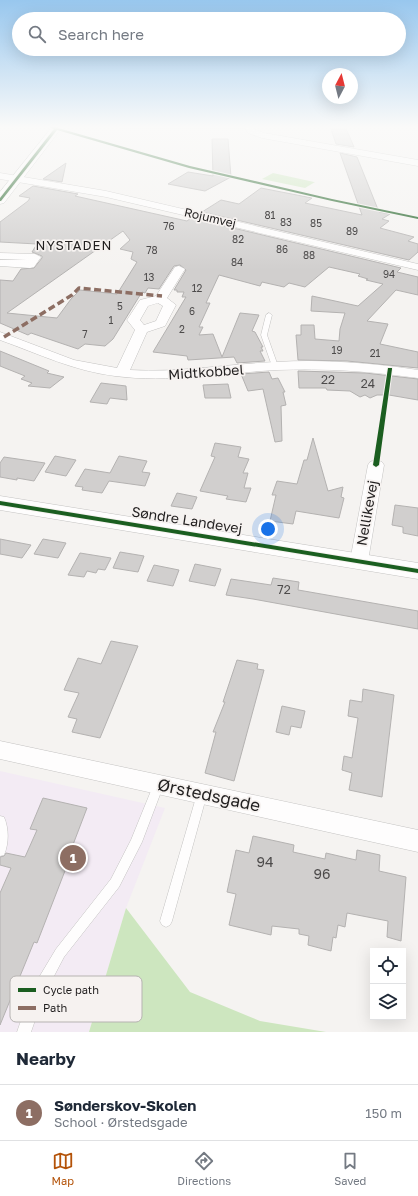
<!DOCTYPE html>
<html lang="en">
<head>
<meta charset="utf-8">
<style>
	body { margin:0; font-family:"Golos Text",sans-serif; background:#f6f6f7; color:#1f2937 }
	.controls { position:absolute; right:12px; bottom:12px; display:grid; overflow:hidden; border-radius:0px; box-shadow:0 4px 16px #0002 }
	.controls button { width:36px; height:36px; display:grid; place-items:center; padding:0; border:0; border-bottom:1px solid #e0e1e3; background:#fff; color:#1f2937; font:20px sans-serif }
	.compass { position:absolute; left:322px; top:68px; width:36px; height:36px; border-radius:50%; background:#fff; box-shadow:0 4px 16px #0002; rotate:7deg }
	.you { position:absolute; left:268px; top:529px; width:14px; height:14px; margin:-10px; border:3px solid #fff; border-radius:50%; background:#1a73e8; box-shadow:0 0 0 6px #1a73e833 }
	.badge { display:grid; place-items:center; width:26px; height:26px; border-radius:50%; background:#b45309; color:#fff; font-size:13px; font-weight:700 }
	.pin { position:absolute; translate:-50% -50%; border:2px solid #fff; box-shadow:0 1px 4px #0006 }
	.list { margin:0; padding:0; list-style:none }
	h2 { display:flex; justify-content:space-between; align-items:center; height:52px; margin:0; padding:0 16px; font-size:17px }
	h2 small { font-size:13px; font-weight:400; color:#747a83 }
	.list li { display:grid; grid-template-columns:26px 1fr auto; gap:12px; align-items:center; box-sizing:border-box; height:56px; padding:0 16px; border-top:1px solid #e0e1e3 }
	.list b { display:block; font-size:15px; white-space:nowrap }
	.list p { margin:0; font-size:13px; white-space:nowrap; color:#747a83 }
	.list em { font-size:13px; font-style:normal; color:#747a83 }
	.icon { flex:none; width:22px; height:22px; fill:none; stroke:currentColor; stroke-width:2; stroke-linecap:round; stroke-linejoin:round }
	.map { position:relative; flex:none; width:418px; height:1032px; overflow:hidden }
	.search { position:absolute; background:#fff; box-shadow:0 4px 16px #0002; left:12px; right:12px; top:12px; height:44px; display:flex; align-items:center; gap:10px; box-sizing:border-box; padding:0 14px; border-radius:22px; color:#747a83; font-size:15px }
	.sheet { height:108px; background:#fff }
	nav { display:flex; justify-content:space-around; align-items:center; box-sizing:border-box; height:56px; border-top:1px solid #e0e1e3; background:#fff; font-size:11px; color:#747a83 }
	nav a { display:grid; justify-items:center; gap:2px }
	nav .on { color:#b45309 }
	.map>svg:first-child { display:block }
	.education { fill:#f3ebf4 }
	.green { fill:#cde6bf }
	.building { fill:#d1cfce; stroke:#b4b2b1; fill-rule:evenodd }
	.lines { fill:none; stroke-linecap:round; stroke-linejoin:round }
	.service-casing { stroke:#c4c3c2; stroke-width:1 }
	.minor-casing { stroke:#c4c3c2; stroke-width:1 }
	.tertiary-casing { stroke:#c4c3c2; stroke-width:1 }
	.service { fill:#fefdfd; fill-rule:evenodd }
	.minor { fill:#fefdfd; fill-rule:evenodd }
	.tertiary { fill:#fefdfd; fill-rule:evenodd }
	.quiet { stroke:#8d6e63; stroke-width:3.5; stroke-dasharray:7 3.5; stroke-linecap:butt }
	.cycleway-casing { stroke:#f6f2f0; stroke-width:2 }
	.cycleway { fill:#1b5e20; fill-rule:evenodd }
	.labels { text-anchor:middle; stroke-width:3.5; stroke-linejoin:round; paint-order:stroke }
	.far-number-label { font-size:10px; fill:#4d4b4b }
	.far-street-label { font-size:12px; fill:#211f1f; stroke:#f6f2f0 }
	.number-label { font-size:12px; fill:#4d4b4b }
	.far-quarter-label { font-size:13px; letter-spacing:1px; fill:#211f1f; stroke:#f6f2f0 }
	.street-label { font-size:14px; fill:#211f1f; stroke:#f6f2f0 }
	.near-number-label { font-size:14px; fill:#4d4b4b }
	.near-street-label { font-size:17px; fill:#211f1f; stroke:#f6f2f0 }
	.key { fill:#f6f2f0; stroke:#b6b3b1; stroke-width:1 }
	.key-label { font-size:11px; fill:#211f1f }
</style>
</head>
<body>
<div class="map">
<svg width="418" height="1032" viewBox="0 0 418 1032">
	<rect width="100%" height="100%" fill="#f5f3f1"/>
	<!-- education -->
	<path class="education" d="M0,771L165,808L126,908L89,1032H0Z"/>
	<!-- green -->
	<path class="green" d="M273,173L314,182H315L305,188L262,179Z
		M126,908L190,992L260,1021L326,1032H89Z"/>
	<!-- building -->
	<path class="building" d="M330,126H345L354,147L336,144Z
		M212,139H228L231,177L205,191L168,184L188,172L213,176Z
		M340,153L357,157L379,212L390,214L382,219L389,221L380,228L414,237L408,241L418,244V252L409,260L202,212L221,200L239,204L261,188L312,198L305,203L362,215Z
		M66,163L62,182L43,179Z
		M33,186L78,194L75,196L187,221L191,218L401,268L397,272L418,277V295L396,290L367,321L388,324L380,344L418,352V368L347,361L298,360L296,335H301V325H314L315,339L339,341L340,329L345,313L311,311L312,296L358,306L383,284L366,280L368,279L358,276L360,274L329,267L305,287L289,283L284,287L262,282L260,286L219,275L206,303H210L199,327H203L199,335L213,334L222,357L240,313L259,315L252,331L255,332L263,347H261L263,351H260L265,361L237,363L234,357L188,360L187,356L153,352L186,297H182L184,292H177V290H174L186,270L180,265L174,266L159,289L148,288L145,293L142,292L113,339L105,346L85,344L78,349L31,333L28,335L0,323V280L13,281L21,269L34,268L42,258V256L32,252L37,244L0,242V222L28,201L30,198L19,196ZM123,231L130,240L120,249L133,252L131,259L137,262L117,294L80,290L71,299L57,318L7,313Z
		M0,351L49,371L47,373L64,377L50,388L28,386L32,383L21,379L25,376L0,366Z
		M298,371L365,373L418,379V400L389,395H377L370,398L365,395L360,397L350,391L327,390L326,388H299Z
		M269,372L272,379L278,378L285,392H283L286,405L281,406L282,441L275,442L263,389L248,391L241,374Z
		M101,383L126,386L127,400L110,398L107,404L90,402Z
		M228,384L231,398H205L203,385Z
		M313,438L328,491L343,487L341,497L344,498L339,518L296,511L293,524L270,521L276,495H272L277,481L297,484L304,460H307Z
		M215,443L241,447L238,457L249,459L243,473H248L244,488H251L246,502L226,499L228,496L200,491L215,457L211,456Z
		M55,456L76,460L66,476L45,472Z
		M119,456L147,461L142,472L150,473L145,486L109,481L102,493L82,490L83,487L75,486L85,469L110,473Z
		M4,457L45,463L34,481L17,478V480L0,477V463Z
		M177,493L197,497L192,509L171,506Z
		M395,505L418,508V536L403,533V527L392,525Z
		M0,539L31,545L22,558L0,554Z
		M43,539L66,543L58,558L34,554Z
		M120,552L144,556L138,572L113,568Z
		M80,553L111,558L105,570L98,569L96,573L87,571L84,577L68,575Z
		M195,564L221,569L215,586L189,581Z
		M154,565L179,570L173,586L147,581Z
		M273,578L299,582L298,590L304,591L418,611V629L253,599L226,595L231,579L271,585Z
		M111,641L138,646L100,738L72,732L77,719L68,717L79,693L64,690L78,658L101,664Z
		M237,660L258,664L257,669L264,670L234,781L205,773L216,732H213L225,702H223Z
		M363,689L394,695L382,797L349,790L352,773L342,770L344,756L352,758L358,718L348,716L350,700L362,702Z
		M282,706L305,711L301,728L291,726L289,735L276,732Z
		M43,798L87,808L66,863H68L37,943L34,942L0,1025V893L11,868L0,865V857L4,856L6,853L25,857L37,830L30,829Z
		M253,836L294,845L293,852L325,859L326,853L356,860L357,850L380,855L379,871L406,877L401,941L387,937L388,921L347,913L345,927L338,925L336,938L333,937L331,951L308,945L309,936L299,934V929L272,926L271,935L229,925L236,894L227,892L236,850L249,853Z"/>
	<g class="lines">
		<defs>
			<path id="service" d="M269,313L272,315L267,335L278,366L275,368L272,366L261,335L266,315Z
				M159,779L163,781L164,784L142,842L119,887L64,957L43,997L31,1032H17L32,989L56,949L111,879L131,840L155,781Z
				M202,789L206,791L207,794L172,921L170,925L166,927L162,925L160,921L197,794L198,791Z
				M0,816L4,817C9,829 9,843 4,855L0,856Z"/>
			<path id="minor" d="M119,126H252L254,129L264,133L418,160V166L262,138L248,133L245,128H123Z
				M0,173L106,191L418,264V270L106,197L0,179Z
				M0,253L35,254L41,257L34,267L30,268L0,266V260H27L0,259Z
				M179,266L185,269L167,298L176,305L165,326L147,332L130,370C179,373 227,364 276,362C323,359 371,363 418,370V378C371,371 323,368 276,370C222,373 169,383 115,376C74,371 39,354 0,340V332L74,360L117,368L135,330L127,320L140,300L156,296L175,267ZM158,303L163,306L156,321L144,325L140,320L148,306Z
				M376,460L382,462L384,465L368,561L365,565L359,567L353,565L350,561L368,465L370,462Z
				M0,741L418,830V852L0,759Z"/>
			<path id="tertiary" d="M53,126H63L4,203L0,204V192Z
				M0,496L418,563V579L0,510Z"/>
		</defs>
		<!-- service casing -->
		<use href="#service" class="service-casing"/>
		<!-- minor casing -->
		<use href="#minor" class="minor-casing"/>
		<!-- tertiary casing -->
		<use href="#tertiary" class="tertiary-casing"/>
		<!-- service -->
		<use href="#service" class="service"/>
		<!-- minor -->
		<use href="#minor" class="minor"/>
		<!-- tertiary -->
		<use href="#tertiary" class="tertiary"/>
		<!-- quiet -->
		<path class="quiet" d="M4,337L72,295L79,288L162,296"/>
		<defs>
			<path id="cycleway" d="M46,126L55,127L57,126H59L58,128L190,166L332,199L418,217V219L332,201L189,168L57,130L1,201H0V198L54,129Z
				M388,368H392V369L379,465L376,467L373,465Z
				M0,501L418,569V573L0,505Z"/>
		</defs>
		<!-- cycleway casing -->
		<use href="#cycleway" class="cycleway-casing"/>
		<!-- cycleway -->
		<use href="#cycleway" class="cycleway"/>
	</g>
	<!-- sky -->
	<linearGradient id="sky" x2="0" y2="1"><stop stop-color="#98c7ee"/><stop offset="0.47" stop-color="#fafaf9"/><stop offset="1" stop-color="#fafaf9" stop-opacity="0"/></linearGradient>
	<rect width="418" height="270" fill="url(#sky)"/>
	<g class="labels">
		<!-- far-number labels -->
		<g class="far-number-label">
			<text x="270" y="219">81</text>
			<text x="286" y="226">83</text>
			<text x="316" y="227">85</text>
			<text x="169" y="230">76</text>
			<text x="352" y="235">89</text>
			<text x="238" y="243">82</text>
			<text x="282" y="253">86</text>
			<text x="152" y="254">78</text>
			<text x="309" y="259">88</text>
			<text x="237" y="266">84</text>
			<text x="389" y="278">94</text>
			<text x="149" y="281">13</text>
			<text x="197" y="292">12</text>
			<text x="120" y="310">5</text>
			<text x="192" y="315">6</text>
			<text x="111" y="324">1</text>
			<text x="182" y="333">2</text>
			<text x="85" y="338">7</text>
			<text x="337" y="354">19</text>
			<text x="375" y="357">21</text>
		</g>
		<!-- far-street labels -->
		<g class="far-street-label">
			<text transform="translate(210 218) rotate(13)" y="4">Rojumvej</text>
		</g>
		<!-- number labels -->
		<g class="number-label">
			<text x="328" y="384">22</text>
			<text x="368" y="388">24</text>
			<text x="284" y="594">72</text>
		</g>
		<!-- far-quarter labels -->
		<g class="far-quarter-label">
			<text x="74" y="250">NYSTADEN</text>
		</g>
		<!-- street labels -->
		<g class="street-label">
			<text transform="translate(206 372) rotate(-4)" y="5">Midtkobbel</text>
			<text transform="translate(367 513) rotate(-80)" y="5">Nellikevej</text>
			<text transform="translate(187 520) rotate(9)" y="5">Søndre Landevej</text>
		</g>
		<!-- near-number labels -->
		<g class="near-number-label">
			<text x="265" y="867">94</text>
			<text x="322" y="879">96</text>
		</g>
		<!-- near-street labels -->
		<g class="near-street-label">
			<text transform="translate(209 795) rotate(12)" y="6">Ørstedsgade</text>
		</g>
	</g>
	<!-- legend -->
	<rect x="10" y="976" width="132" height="46" rx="6" class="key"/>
	<rect x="18" y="988" width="18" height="4" fill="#1b5e20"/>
	<rect x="18" y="1006" width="18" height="4" fill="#8d6e63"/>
	<g class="key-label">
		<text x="43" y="994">Cycle path</text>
		<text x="43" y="1012">Path</text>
	</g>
</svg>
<div class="controls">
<button><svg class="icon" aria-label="locate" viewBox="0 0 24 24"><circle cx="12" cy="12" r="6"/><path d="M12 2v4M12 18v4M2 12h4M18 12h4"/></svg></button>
<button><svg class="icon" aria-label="layers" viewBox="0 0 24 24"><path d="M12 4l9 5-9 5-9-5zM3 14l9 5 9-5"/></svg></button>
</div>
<svg class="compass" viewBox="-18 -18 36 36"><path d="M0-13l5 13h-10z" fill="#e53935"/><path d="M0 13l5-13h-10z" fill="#747a83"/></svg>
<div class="you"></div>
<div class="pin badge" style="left:73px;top:858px;background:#8d6e63">1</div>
<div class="search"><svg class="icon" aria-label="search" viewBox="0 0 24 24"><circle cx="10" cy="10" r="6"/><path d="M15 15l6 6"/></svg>Search here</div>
</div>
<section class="sheet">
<h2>Nearby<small></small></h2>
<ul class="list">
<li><span class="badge" style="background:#8d6e63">1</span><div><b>Sønderskov-Skolen</b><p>School · Ørstedsgade</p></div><em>150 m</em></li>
</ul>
</section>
<nav>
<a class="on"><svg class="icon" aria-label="map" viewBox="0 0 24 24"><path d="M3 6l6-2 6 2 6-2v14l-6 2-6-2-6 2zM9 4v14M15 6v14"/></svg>Map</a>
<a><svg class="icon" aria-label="directions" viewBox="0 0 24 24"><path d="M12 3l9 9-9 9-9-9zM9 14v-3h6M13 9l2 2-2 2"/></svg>Directions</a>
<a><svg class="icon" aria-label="saved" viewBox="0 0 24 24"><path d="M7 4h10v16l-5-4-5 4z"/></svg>Saved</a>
</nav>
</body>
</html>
